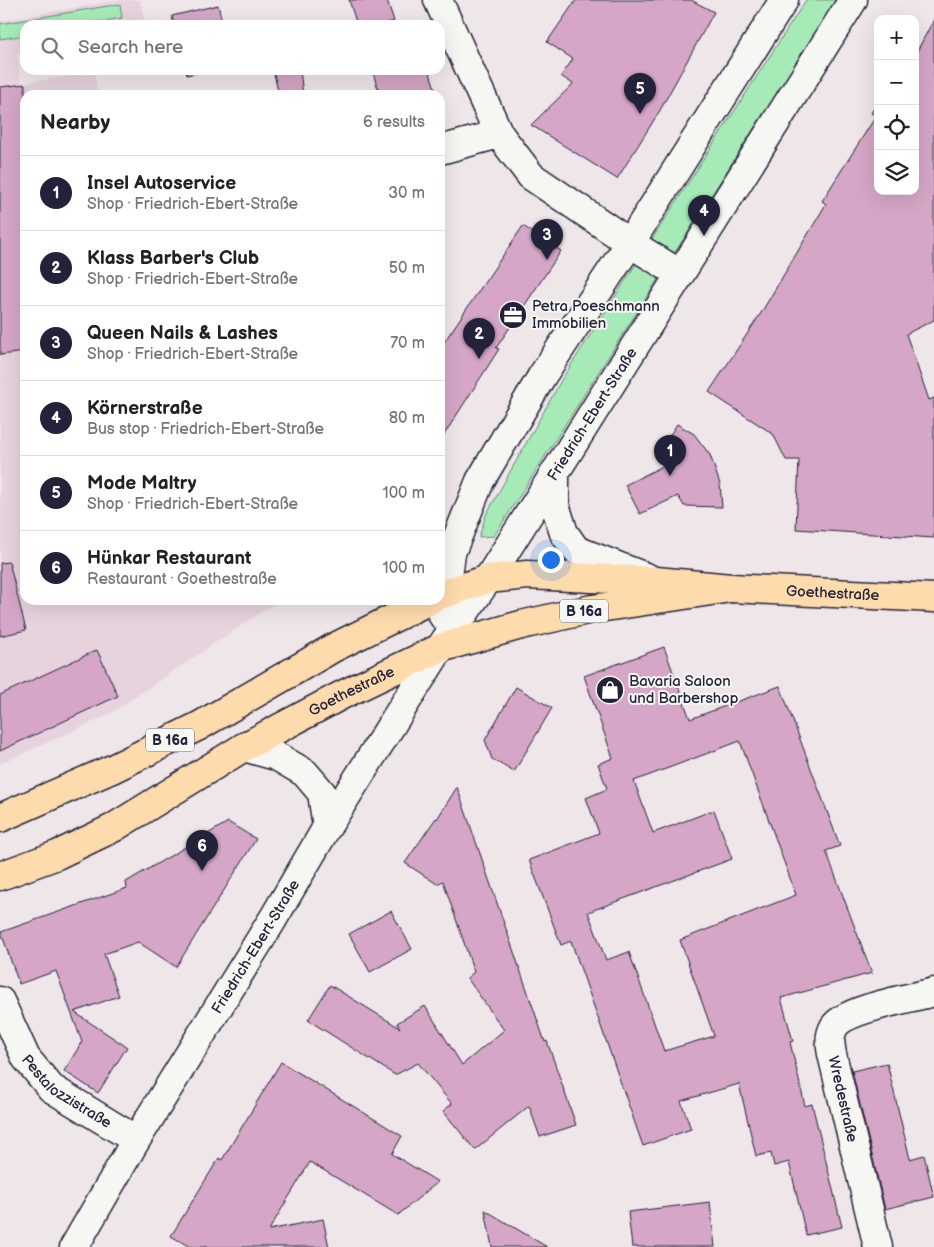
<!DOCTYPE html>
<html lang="en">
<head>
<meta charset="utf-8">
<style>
	body { margin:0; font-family:"Balsamiq Sans",sans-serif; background:#f2f2f2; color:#222 }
	.controls { position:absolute; right:15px; top:15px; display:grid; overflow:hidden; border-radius:10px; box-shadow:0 5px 20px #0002 }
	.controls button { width:45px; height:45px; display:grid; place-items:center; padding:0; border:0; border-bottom:1px solid #e0e0e0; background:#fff; color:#222; font:25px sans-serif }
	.you { position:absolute; left:550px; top:559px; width:18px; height:18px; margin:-12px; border:4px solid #fff; border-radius:50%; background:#1a73e8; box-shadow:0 0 0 8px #1a73e833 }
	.badge { display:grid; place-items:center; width:32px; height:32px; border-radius:50%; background:#22223b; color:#fff; font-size:16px; font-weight:700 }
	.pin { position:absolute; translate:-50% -41px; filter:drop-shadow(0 1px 2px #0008) }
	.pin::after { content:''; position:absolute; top:26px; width:18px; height:15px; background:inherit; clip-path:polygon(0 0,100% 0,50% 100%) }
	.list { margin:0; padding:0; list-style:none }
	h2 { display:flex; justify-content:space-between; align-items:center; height:65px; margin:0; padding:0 20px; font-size:21px }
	h2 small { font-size:16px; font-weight:400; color:#767676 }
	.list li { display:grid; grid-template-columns:32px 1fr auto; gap:15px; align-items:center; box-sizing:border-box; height:75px; padding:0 20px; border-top:1px solid #e0e0e0 }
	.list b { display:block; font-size:19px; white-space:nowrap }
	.list p { margin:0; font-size:16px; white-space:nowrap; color:#767676 }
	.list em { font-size:16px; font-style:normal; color:#767676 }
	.icon { flex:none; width:28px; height:28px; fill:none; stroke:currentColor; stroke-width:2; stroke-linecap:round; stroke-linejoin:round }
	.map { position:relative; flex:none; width:934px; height:1247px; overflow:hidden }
	.search { position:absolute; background:#fff; box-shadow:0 5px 20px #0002; left:20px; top:20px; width:425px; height:55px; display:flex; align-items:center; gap:12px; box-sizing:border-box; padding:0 18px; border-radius:15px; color:#767676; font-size:19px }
	.panel { position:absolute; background:#fff; box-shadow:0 5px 20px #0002; left:20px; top:90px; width:425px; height:515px; border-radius:15px }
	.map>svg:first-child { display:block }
	.built { fill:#e7d3de }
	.green { fill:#a6ebb7; stroke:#648679 }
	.building { fill:#d5a6c6; stroke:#22223b; fill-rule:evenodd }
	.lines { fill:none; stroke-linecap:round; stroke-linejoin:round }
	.street-casing { stroke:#22223b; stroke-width:31 }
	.secondary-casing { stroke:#22223b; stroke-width:31 }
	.primary-casing { stroke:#22223b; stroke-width:31 }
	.street { stroke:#f6f6f2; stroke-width:28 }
	.secondary { stroke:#f6f6f2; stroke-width:28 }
	.primary { stroke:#fedbac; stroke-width:28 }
	.labels { text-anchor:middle; stroke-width:4; stroke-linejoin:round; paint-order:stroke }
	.shield { fill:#f6f6f2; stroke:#626272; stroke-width:1 }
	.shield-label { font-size:14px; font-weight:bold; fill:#22223b }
	.poi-label { font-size:15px; fill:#22223b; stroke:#f6f6f2; text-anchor:start }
	.street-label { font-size:15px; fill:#22223b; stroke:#f6f6f2 }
</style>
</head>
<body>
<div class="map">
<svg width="934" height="1247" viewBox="0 0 934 1247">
	<rect width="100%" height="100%" fill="#efe6e9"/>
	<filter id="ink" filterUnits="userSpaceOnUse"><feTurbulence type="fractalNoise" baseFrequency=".02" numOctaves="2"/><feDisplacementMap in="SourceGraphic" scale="10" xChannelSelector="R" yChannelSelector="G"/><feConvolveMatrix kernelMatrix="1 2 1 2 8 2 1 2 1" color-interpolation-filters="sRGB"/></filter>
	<g filter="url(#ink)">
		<!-- built -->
		<path class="built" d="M120,0H140L146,25H25V53L17,54L21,83L95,73L97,95H25V600H279L108,715L0,764V21Z"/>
		<!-- green -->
		<path class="green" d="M806,0H836L494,536L479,537L486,515L562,379Z
			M120,4L122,18L81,25H25V35L0,39V24Z"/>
		<!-- building -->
		<path class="building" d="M349,0H387L394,21L381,25H357Z
			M576,0H691L714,12L659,112L617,179L531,125L573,84L561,76L573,59L547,42Z
			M218,5L223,25H174L172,16Z
			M934,19V320L906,334L929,400L934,398V538L796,529L799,460H786L773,434L709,392L761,313L826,204L822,201L876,116L871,113L878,102V191H915V55Z
			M186,70H208L187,75Z
			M273,70H300L303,95H279Z
			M372,70H429L437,95H380Z
			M25,84V352L0,355V87Z
			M523,226L561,251L496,348L499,349L440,441V348Z
			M677,424L694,434L710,455L720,484L722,507L684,506L678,496L640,514L625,485L663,466L657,455Z
			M9,562L26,630L0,636V563Z
			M664,647L690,719L780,686L840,846L826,851L872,973L781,998L793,1041L790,1042L805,1106L812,1104L842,1227L806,1235L789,1162L774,1166L771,1153L756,1156L739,1084L681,1101L691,1129L643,1146L571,941L561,945L529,860L599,833L586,798L607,789L598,764L613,758L584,676ZM740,741L796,895L680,940L714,1036L664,1051L629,952L606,960L588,912L732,859L714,810L653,833L634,781Z
			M97,650L118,696L0,751V695Z
			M516,687L552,708L514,772L492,759L485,740Z
			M457,787L545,1042L547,1041L576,1125L540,1137L529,1106L475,1150L443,1111L452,1104L418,1063L395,1075L308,1020L330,985L400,1028L397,1023L425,1006L462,1065L504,1030L467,978L474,972L443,881L437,884L405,863L436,818L437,819Z
			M228,822L256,839L176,967L138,942L104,954L119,996L74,1012L127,1047L98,1093L64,1071L82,1042L56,971L19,984L1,932L127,888L126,882Z
			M391,911L412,949L370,972L349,934Z
			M281,1062L402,1136L392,1154L438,1182L398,1215L310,1162L269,1230L323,1219L329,1247H190L171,1236L219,1158L222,1160Z
			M887,1063L910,1159L924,1155L934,1197L885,1209L852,1071Z
			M710,1202L715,1247H632L628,1212Z
			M485,1210L547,1247H492Z"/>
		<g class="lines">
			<defs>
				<g id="street">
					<path d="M438,0L499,134L531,176L630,243L680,274"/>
					<path d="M440,150L499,134"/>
					<path id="s1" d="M0,1001L26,1058L51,1088L136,1140"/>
					<path d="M878,1247L832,1054C830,1044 829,1036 834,1027C845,1009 912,998 934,992"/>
				</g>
				<g id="secondary">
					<path d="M555,472V505L564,533L576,550L648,578"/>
					<path d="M443,616L451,553L480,481L542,376L630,243L784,0"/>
					<path d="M244,747L276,756L305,773L322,793L327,827"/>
					<path id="s2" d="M74,1247L136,1140L273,919L327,827L440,648L488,579L853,0"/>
				</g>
				<g id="primary">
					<path id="s3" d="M440,595L488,579L527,575L656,581L731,588L934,598"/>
					<path d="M0,818L112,769L199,726L333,648L430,600"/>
					<path id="s4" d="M0,876L57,855L113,828L244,747L342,695L440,648L521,625L592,609L731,588"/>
				</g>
			</defs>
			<!-- street casing -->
			<use href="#street" class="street-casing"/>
			<!-- secondary casing -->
			<use href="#secondary" class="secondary-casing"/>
			<!-- primary casing -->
			<use href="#primary" class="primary-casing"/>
			<!-- street -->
			<use href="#street" class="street"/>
			<!-- secondary -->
			<use href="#secondary" class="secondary"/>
			<!-- primary -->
			<use href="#primary" class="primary"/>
		</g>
	</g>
	<!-- icons -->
	<defs>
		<symbol id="office-disc" viewBox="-11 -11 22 22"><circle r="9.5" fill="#22223b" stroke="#f6f6f2"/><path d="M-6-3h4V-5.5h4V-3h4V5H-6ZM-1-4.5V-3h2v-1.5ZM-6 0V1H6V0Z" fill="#fff"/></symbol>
		<symbol id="shop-disc" viewBox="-11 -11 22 22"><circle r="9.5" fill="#22223b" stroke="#f6f6f2"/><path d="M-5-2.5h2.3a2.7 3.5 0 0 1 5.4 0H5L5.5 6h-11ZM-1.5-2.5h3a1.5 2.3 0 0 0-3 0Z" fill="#fff"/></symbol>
	</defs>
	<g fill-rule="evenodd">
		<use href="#office-disc" x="497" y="299" width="32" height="32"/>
		<use href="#shop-disc" x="594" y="674" width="32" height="32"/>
	</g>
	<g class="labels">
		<!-- shield labels -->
		<g class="shield">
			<rect x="560" y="599.5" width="48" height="23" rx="4"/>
			<rect x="146" y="728.5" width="48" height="23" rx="4"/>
		</g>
		<g class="shield-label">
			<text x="584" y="616">B 16a</text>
			<text x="170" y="745">B 16a</text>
		</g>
		<!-- poi labels -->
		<g class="poi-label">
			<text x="532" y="311">Petra Poeschmann<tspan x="532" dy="17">Immobilien</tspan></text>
			<text x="629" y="686">Bavaria Saloon<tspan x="629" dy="17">und Barbershop</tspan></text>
		</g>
		<!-- street labels -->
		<g class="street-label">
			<text dy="5" stroke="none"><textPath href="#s2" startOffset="981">Friedrich-Ebert-Straße</textPath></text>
			<text dy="5" stroke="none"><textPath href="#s3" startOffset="396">Goethestraße</textPath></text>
			<text dy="5" stroke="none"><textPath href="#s4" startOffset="398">Goethestraße</textPath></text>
			<text dy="5" stroke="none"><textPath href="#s2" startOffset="351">Friedrich-Ebert-Straße</textPath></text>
			<text dy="5" stroke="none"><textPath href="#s1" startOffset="116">Pestalozzistraße</textPath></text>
			<text transform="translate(843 1099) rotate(77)" y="5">Wredestraße</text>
		</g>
	</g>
</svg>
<div class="controls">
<button>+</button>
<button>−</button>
<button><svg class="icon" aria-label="locate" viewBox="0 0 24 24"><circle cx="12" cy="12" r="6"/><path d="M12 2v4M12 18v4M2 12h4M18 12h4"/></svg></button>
<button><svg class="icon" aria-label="layers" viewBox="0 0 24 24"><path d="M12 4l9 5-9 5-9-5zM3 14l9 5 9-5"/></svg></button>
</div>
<div class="you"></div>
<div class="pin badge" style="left:670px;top:476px">1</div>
<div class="pin badge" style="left:479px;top:359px">2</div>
<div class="pin badge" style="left:547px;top:260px">3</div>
<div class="pin badge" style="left:704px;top:236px">4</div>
<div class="pin badge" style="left:640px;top:114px">5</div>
<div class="pin badge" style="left:202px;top:871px">6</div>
<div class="search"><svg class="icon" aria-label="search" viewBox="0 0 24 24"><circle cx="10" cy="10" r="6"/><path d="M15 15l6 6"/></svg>Search here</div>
<section class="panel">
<h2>Nearby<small>6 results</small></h2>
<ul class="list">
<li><span class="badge">1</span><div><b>Insel Autoservice</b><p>Shop · Friedrich-Ebert-Straße</p></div><em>30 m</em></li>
<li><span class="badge">2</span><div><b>Klass Barber's Club</b><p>Shop · Friedrich-Ebert-Straße</p></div><em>50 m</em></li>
<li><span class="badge">3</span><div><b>Queen Nails &amp; Lashes</b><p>Shop · Friedrich-Ebert-Straße</p></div><em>70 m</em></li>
<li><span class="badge">4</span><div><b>Körnerstraße</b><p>Bus stop · Friedrich-Ebert-Straße</p></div><em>80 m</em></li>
<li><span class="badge">5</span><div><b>Mode Maltry</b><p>Shop · Friedrich-Ebert-Straße</p></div><em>100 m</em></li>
<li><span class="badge">6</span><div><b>Hünkar Restaurant</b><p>Restaurant · Goethestraße</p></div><em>100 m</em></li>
</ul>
</section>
</div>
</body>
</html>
